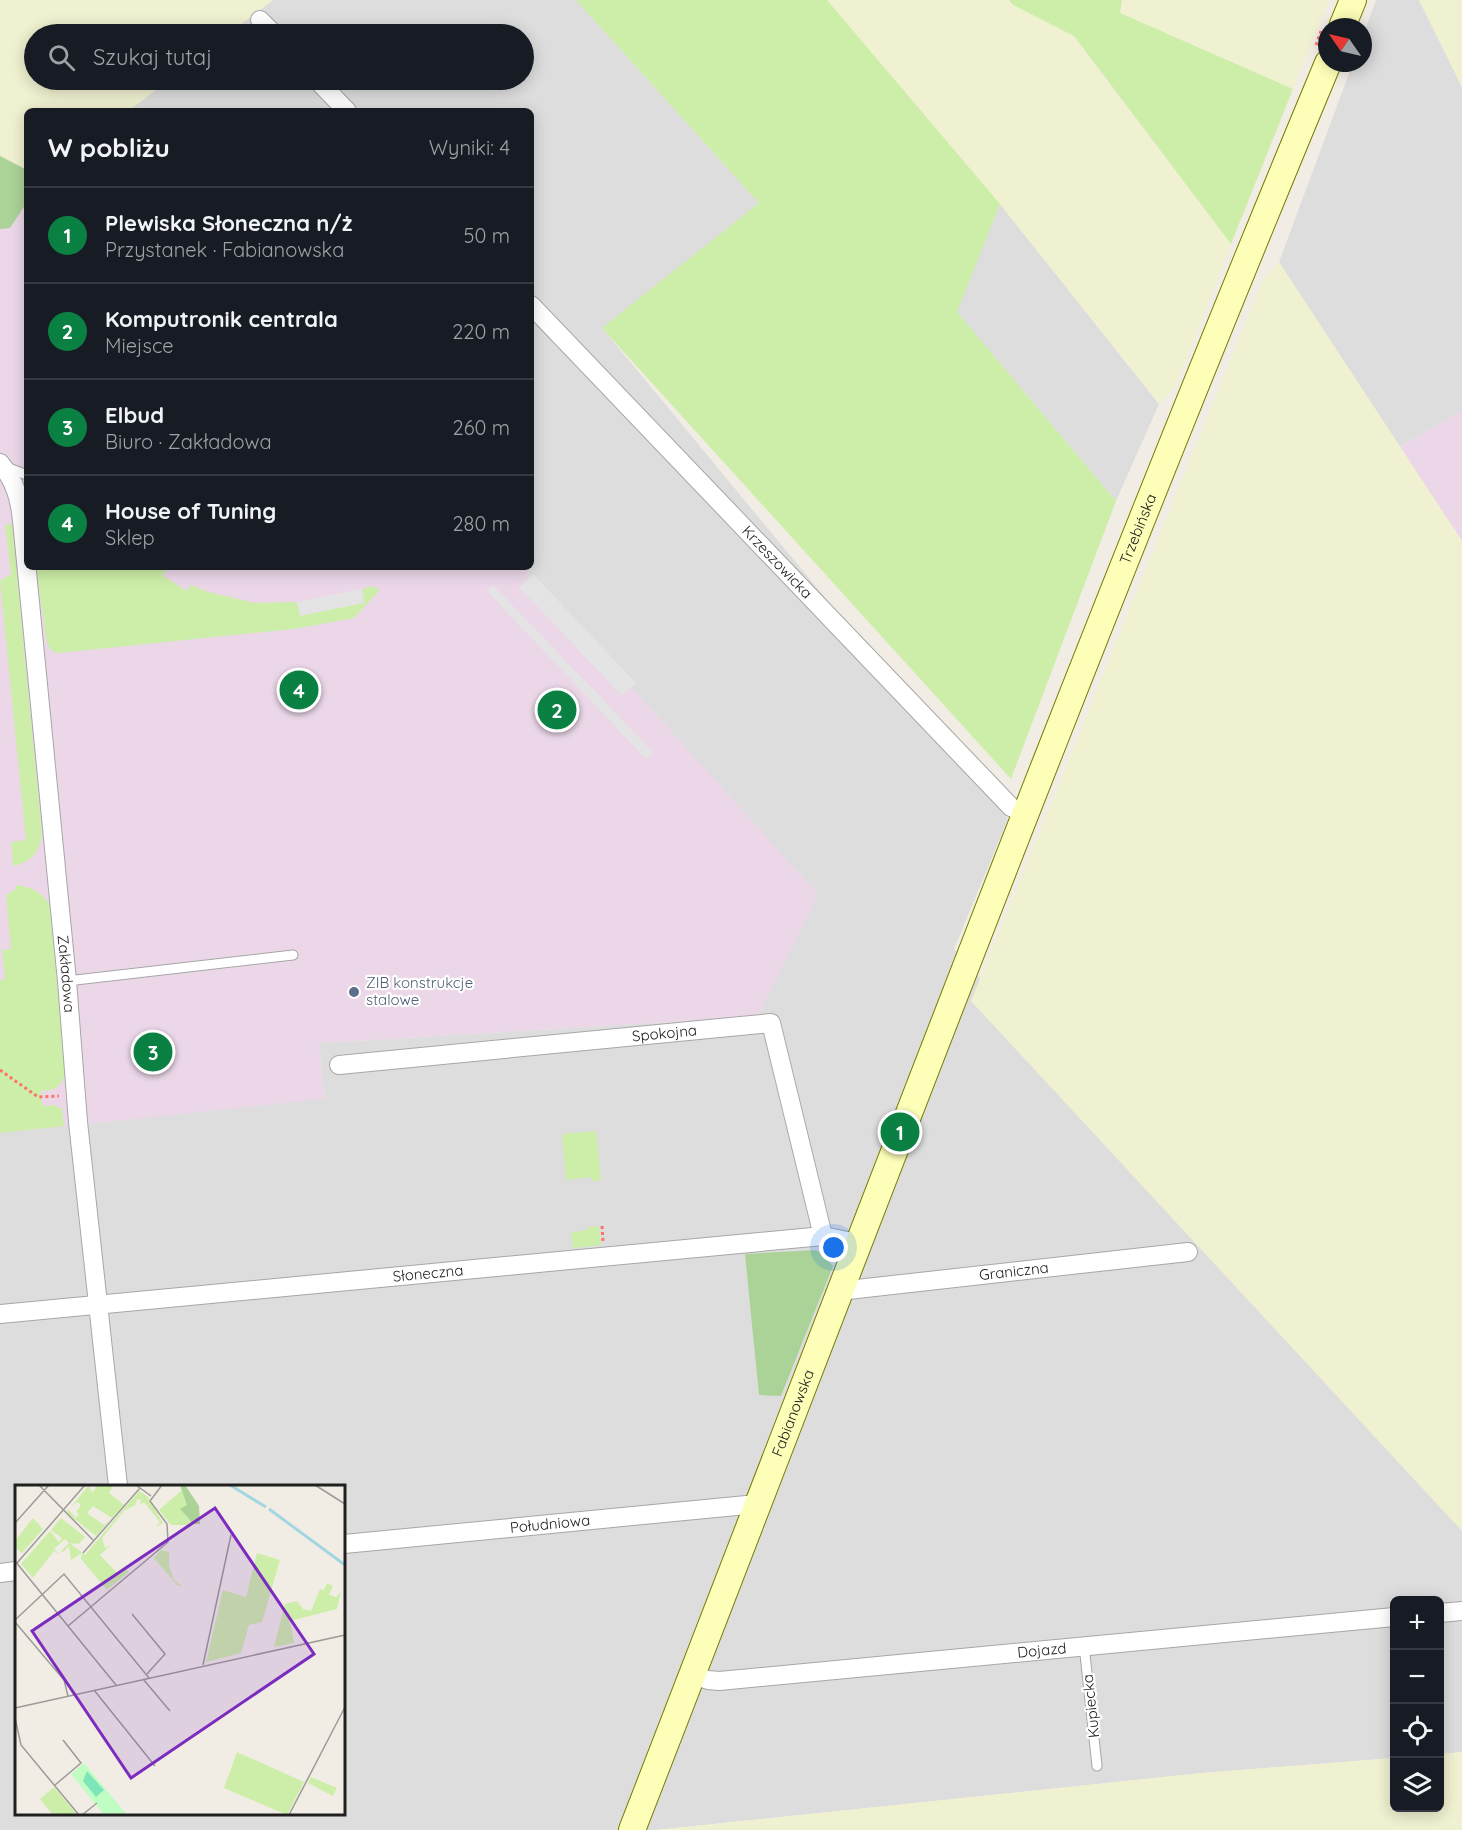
<!DOCTYPE html>
<html lang="pl">
<head>
<meta charset="utf-8">
<style>
	body { margin:0; font-family:Quicksand,sans-serif; background:#20242c; color:#f1f3f6 }
	.controls { position:absolute; right:18px; bottom:18px; display:grid; overflow:hidden; border-radius:9px; box-shadow:0 3px 15px #0003 }
	.controls button { width:54px; height:54px; display:grid; place-items:center; padding:0; border:0; border-bottom:2px solid #363941; background:#171b24; color:#f1f3f6; font:30px sans-serif }
	.compass { position:absolute; left:1318px; top:18px; width:54px; height:54px; border-radius:50%; background:#171b24; box-shadow:0 3px 15px #0003; rotate:304deg }
	.you { position:absolute; left:834px; top:1248px; width:21px; height:21px; margin:-15px; border:4px solid #fff; border-radius:50%; background:#1a73e8; box-shadow:0 0 0 9px #1a73e833 }
	.badge { display:grid; place-items:center; width:39px; height:39px; border-radius:50%; background:#0b8043; color:#fff; font-size:20px; font-weight:700 }
	.pin { position:absolute; translate:-50% -50%; border:3px solid #fff; box-shadow:0 2px 6px #0006 }
	.list { margin:0; padding:0; list-style:none }
	h2 { display:flex; justify-content:space-between; align-items:center; height:78px; margin:0; padding:0 24px; font-size:26px }
	h2 small { font-size:20px; font-weight:400; color:#9ea1a6 }
	.list li { display:grid; grid-template-columns:39px 1fr auto; gap:18px; align-items:center; box-sizing:border-box; height:96px; padding:0 24px; border-top:2px solid #363941 }
	.list b { display:block; font-size:22px; white-space:nowrap }
	.list p { margin:0; font-size:20px; white-space:nowrap; color:#9ea1a6 }
	.list em { font-size:20px; font-style:normal; color:#9ea1a6 }
	.icon { flex:none; width:33px; height:33px; fill:none; stroke:currentColor; stroke-width:2; stroke-linecap:round; stroke-linejoin:round }
	.map { position:relative; flex:none; width:1462px; height:1830px; overflow:hidden }
	.search { position:absolute; background:#171b24; box-shadow:0 3px 15px #0003; left:24px; top:24px; width:510px; height:66px; display:flex; align-items:center; gap:15px; box-sizing:border-box; padding:0 21px; border-radius:33px; color:#9ea1a6; font-size:22px }
	.panel { position:absolute; background:#171b24; box-shadow:0 3px 15px #0003; left:24px; top:108px; width:510px; height:462px; border-radius:9px }
	.map>svg:first-child { display:block }
	.residential { fill:#dedddd; fill-rule:evenodd }
	.industrial { fill:#ebd7e8 }
	.farmland { fill:#f0f1d0 }
	.grass { fill:#cdeea8 }
	.forest { fill:#abd397 }
	.parking { fill:#e4e4e4 }
	.lines { fill:none; stroke-linecap:round; stroke-linejoin:round }
	.lane-casing { stroke:#a7a7a7; stroke-width:11 }
	.street-casing { stroke:#a7a7a7; stroke-width:20 }
	.secondary-casing { stroke:#757d00; stroke-width:28 }
	.path { stroke:#ff7268; stroke-width:3; stroke-dasharray:3 3; stroke-linecap:butt }
	.lane { stroke:#fff; stroke-width:9 }
	.street { stroke:#fff; stroke-width:18 }
	.secondary { stroke:#fdfeb7; stroke-width:26 }
	.service-dot { fill:#5c6f8a; stroke:#fff; stroke-width:2 }
	.labels { text-anchor:middle; stroke-width:4.5; stroke-linejoin:round; paint-order:stroke }
	.street-label { font-size:15px; fill:#202020; stroke:#fff }
	.service-label { font-size:15px; fill:#4e5e75; stroke:#fff; text-anchor:start }
	.inset-river { fill:none; stroke:#a3d6e1; stroke-width:3 }
	.inset-road { fill:none; stroke:#9d9b96; stroke-width:1.5 }
	.view { fill:#7b2cbf; fill-opacity:0.15; stroke:#7b2cbf; stroke-width:3 }
	.inset-edge { fill:none; stroke:#202020; stroke-width:3 }
</style>
</head>
<body>
<div class="map">
<svg width="1462" height="1830" viewBox="0 0 1462 1830">
	<rect width="100%" height="100%" fill="#f1ede5"/>
	<!-- residential -->
	<path class="residential" d="M273,0H576L759,203L603,329L1008,819L954,949L1462,1521V1752L1440,1754V1600H1394V1758L1202,1773L656,1830H0V1133L324,1098L319,1043L757,1017L817,894L523,567H531V111H128L169,80H524V34H228ZM16,1486H344V1814H16Z
		M1376,0H1419L1462,87V411L1399,447L1279,262L1353,63H1363V35Z
		M1000,204L1159,404L1116,501L956,311Z"/>
	<!-- industrial -->
	<path class="industrial" d="M0,156L27,170V567H523L818,894L757,1017L319,1043L324,1099L0,1133Z
		M1462,411V541L1399,447Z"/>
	<!-- farmland -->
	<path class="farmland" d="M0,0H273L228,34H34V80H169L128,111H27V170L0,156Z
		M827,0H1009L1013,5L1073,36L1231,244L1176,385L1159,404L1000,204Z
		M1122,0H1329L1293,89L1120,13Z
		M1419,0H1462V87Z
		M1279,262L1462,541V1531L971,1001L1263,280Z
		M1462,1752V1830H656L1202,1773L1394,1758V1808H1440V1754Z"/>
	<!-- grass -->
	<path class="grass" d="M576,0H827L1000,204L957,312L1116,501L1011,779L602,328L759,203Z
		M1009,0H1122L1120,13L1293,89L1231,244L1074,36L1013,5Z
		M12,524L42,834C40,852 31,862 13,866L11,842L26,840L0,581L11,574L5,525Z
		M36,567H163L167,569L162,575L187,591L191,585L208,592L255,603L297,602L300,615L364,602L362,589L372,586L380,590L354,618L294,629L58,653L51,650L47,643Z
		M16,885C33,887 40,891 50,905L65,1074C60,1088 56,1090 41,1091L42,1104L44,1106L55,1105L62,1109L64,1126L0,1133V980L5,979L2,950L11,949L6,895L16,889Z
		M596,1131L601,1180L592,1181L591,1177L566,1180L562,1134Z
		M599,1226L601,1245L573,1248L571,1232L588,1230V1227Z"/>
	<!-- forest -->
	<path class="forest" d="M0,156L27,170V202L10,228L0,229Z
		M816,1250L825,1256L833,1266L781,1396L759,1395L745,1254Z"/>
	<!-- parking -->
	<path class="parking" d="M533,574L636,683L622,696L519,587Z
		M493,585L653,752L646,759L487,591Z
		M362,589L364,603L300,616L297,602Z"/>
	<g class="lines">
		<defs>
			<path id="lane" d="M6,467L27,475
				M67,981L293,955
				M1084,1645L1097,1766"/>
			<g id="street">
				<path d="M260,20L274,34"/>
				<path d="M317,80L347,111"/>
				<path id="s1" d="M531,305L1011,807L1025,814"/>
				<path id="s2" d="M0,463C15,481 20,499 22,521L67,981L78,1122L118,1486"/>
				<path id="s3" d="M339,1065L771,1023L823,1236"/>
				<path id="s4" d="M839,1291L1188,1252"/>
				<path id="s5" d="M0,1314L823,1236L857,1243"/>
				<path id="s6" d="M344,1544L757,1504"/>
				<path d="M0,1573L16,1571"/>
				<path d="M1440,1613L1462,1611"/>
				<path id="s7" d="M692,1675L708,1680L719,1681L1394,1617"/>
			</g>
			<g id="secondary">
				<path d="M1342,27L1353,0"/>
				<path id="s8" d="M632,1830C861,1240 1084,648 1328,63"/>
			</g>
		</defs>
		<!-- lane casing -->
		<use href="#lane" class="lane-casing"/>
		<!-- street casing -->
		<use href="#street" class="street-casing"/>
		<!-- secondary casing -->
		<use href="#secondary" class="secondary-casing"/>
		<!-- path -->
		<path class="path" d="M1316,45L1321,31
			M0,1070L38,1097L59,1096
			M602,1226L603,1241"/>
		<!-- lane -->
		<use href="#lane" class="lane"/>
		<!-- street -->
		<use href="#street" class="street"/>
		<!-- secondary -->
		<use href="#secondary" class="secondary"/>
	</g>
	<!-- markers -->
	<circle class="service-dot" cx="354" cy="992" r="6"/>
	<g class="labels">
		<!-- street labels -->
		<g class="street-label">
			<text dy="5" stroke="none"><textPath href="#s8" startOffset="1396">Trzebińska</textPath></text>
			<text dy="5" stroke="none"><textPath href="#s1" startOffset="356">Krzeszowicka</textPath></text>
			<text dy="5" stroke="none"><textPath href="#s2" startOffset="518">Zakładowa</textPath></text>
			<text dy="5" stroke="none"><textPath href="#s3" startOffset="327">Spokojna</textPath></text>
			<text dy="5" stroke="none"><textPath href="#s4" startOffset="176">Graniczna</textPath></text>
			<text dy="5" stroke="none"><textPath href="#s5" startOffset="430">Słoneczna</textPath></text>
			<text dy="5" stroke="none"><textPath href="#s8" startOffset="447">Fabianowska</textPath></text>
			<text dy="5" stroke="none"><textPath href="#s6" startOffset="207">Południowa</textPath></text>
			<text dy="5" stroke="none"><textPath href="#s7" startOffset="352">Dojazd</textPath></text>
			<text transform="translate(1091 1706) rotate(-96)" y="5">Kupiecka</text>
		</g>
		<!-- service labels -->
		<g class="service-label">
			<text x="366" y="988">ZIB konstrukcje<tspan x="366" dy="17">stalowe</tspan></text>
		</g>
	</g>
	<!-- overview -->
	<g transform="translate(15 1485)">
		<rect width="330" height="330" fill="#f1ede5"/>
		<path d="M74,0L77,8L83,0H99L94,8L109,20L97,33L78,21L72,28L89,40L94,36L81,51L52,28L53,24L61,33L64,29L61,27L66,20L62,17L56,22ZM161,0L172,12V21L165,24L178,40H156L144,25L166,6ZM124,6L132,11L148,38L141,42L145,37L129,17L125,20L126,15L122,14L120,20L109,26L87,53L90,63L96,60L85,70L103,89L111,84L114,87L92,105L66,74L67,68L56,75L54,61L48,67L46,66L54,58L50,54L39,64L46,70L39,66L18,93L6,79L35,46L44,57L47,53L36,45L46,33L70,52L64,59L55,58L70,70ZM18,33L28,44L7,68L0,62V56ZM146,65L154,67V81L159,95L167,101L162,100L139,73ZM242,68L265,75L247,137L234,140L226,168L191,177L208,105L231,112ZM312,98L318,101L314,110L321,112L326,107L322,124L275,136L279,158L259,162L270,119L282,116L288,124L296,126L305,104L309,105ZM222,267L289,297L272,330L209,303ZM296,292L322,303L318,311L293,298ZM39,302L62,330H38L25,314Z" fill="#cdeea8"/>
		<path d="M165,0H170L184,21L185,39H178L165,24L172,20Z" fill="#abd397"/>
		<path d="M69,278L112,330H89L56,289Z" fill="#c0fdc3"/>
		<path d="M72,286L89,305L81,312L68,296Z" fill="#7ee5ba"/>
		<path class="inset-river" d="M215,0L251,22M254,24L330,80"/>
		<path class="inset-road" d="M24,0L78,55M121,0L136,11M300,0L330,19M0,38L34,0M68,68L125,3M0,76L101,200M2,78L70,0M117,129L150,169L132,189M0,135L49,89L134,193M0,137L49,195L53,211M53,141L153,57L152,39L135,16L147,0M188,180L216,50M128,194L155,226M79,205L140,281M0,223L330,150M0,233L6,260L64,330M40,300L66,278L48,255M67,330L82,318M274,330L330,222"/>
		<path class="view" d="M200,23L299,169L116,293L17,146Z"/>
		<rect width="330" height="330" class="inset-edge"/>
	</g>
</svg>
<div class="controls">
<button>+</button>
<button>−</button>
<button><svg class="icon" aria-label="locate" viewBox="0 0 24 24"><circle cx="12" cy="12" r="6"/><path d="M12 2v4M12 18v4M2 12h4M18 12h4"/></svg></button>
<button><svg class="icon" aria-label="layers" viewBox="0 0 24 24"><path d="M12 4l9 5-9 5-9-5zM3 14l9 5 9-5"/></svg></button>
</div>
<svg class="compass" viewBox="-18 -18 36 36"><path d="M0-13l5 13h-10z" fill="#e53935"/><path d="M0 13l5-13h-10z" fill="#9ea1a6"/></svg>
<div class="you"></div>
<div class="pin badge" style="left:900px;top:1132px">1</div>
<div class="pin badge" style="left:557px;top:710px">2</div>
<div class="pin badge" style="left:153px;top:1052px">3</div>
<div class="pin badge" style="left:299px;top:690px">4</div>
<div class="search"><svg class="icon" aria-label="search" viewBox="0 0 24 24"><circle cx="10" cy="10" r="6"/><path d="M15 15l6 6"/></svg>Szukaj tutaj</div>
<section class="panel">
<h2>W pobliżu<small>Wyniki: 4</small></h2>
<ul class="list">
<li><span class="badge">1</span><div><b>Plewiska Słoneczna n/ż</b><p>Przystanek · Fabianowska</p></div><em>50 m</em></li>
<li><span class="badge">2</span><div><b>Komputronik centrala</b><p>Miejsce</p></div><em>220 m</em></li>
<li><span class="badge">3</span><div><b>Elbud</b><p>Biuro · Zakładowa</p></div><em>260 m</em></li>
<li><span class="badge">4</span><div><b>House of Tuning</b><p>Sklep</p></div><em>280 m</em></li>
</ul>
</section>
</div>
</body>
</html>
